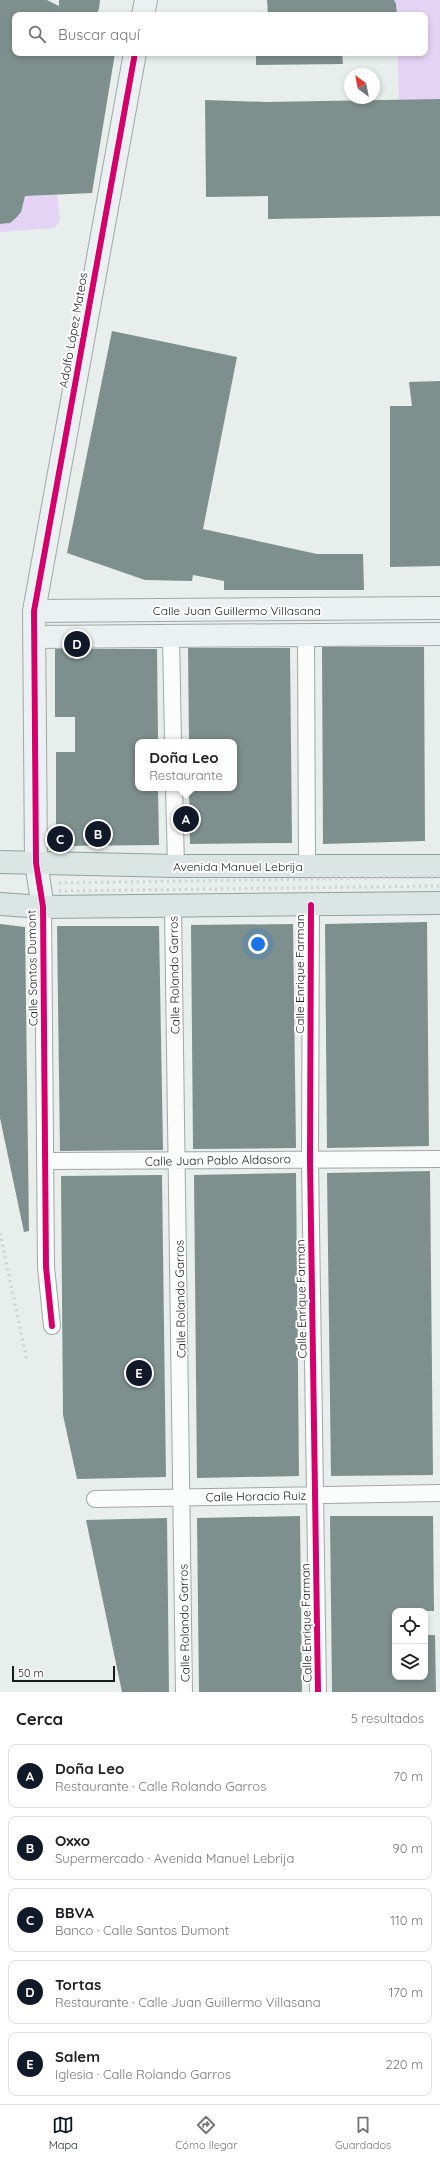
<!DOCTYPE html>
<html lang="es">
<head>
<meta charset="utf-8">
<style>
	body { margin:0; font-family:Quicksand,sans-serif; background:#f2f2f2; color:#202124 }
	.controls { position:absolute; right:12px; bottom:12px; display:grid; overflow:hidden; border-radius:8px; box-shadow:0 2px 6px #0003 }
	.controls button { width:36px; height:36px; display:grid; place-items:center; padding:0; border:0; border-bottom:1px solid #e0e0e0; background:#fff; color:#202124; font:20px sans-serif }
	.compass { position:absolute; left:344px; top:68px; width:36px; height:36px; border-radius:50%; background:#fff; box-shadow:0 2px 6px #0003; rotate:328deg }
	.scale { position:absolute; left:12px; bottom:10px; width:103px; box-sizing:border-box; padding-left:4px; border:2px solid #171b1a; border-top:0; font-size:11px; line-height:14px; white-space:nowrap; color:#171b1a; -webkit-text-stroke:3px #fff; paint-order:stroke }
	.you { position:absolute; left:258px; top:944px; width:14px; height:14px; margin:-10px; border:3px solid #fff; border-radius:50%; background:#1a73e8; box-shadow:0 0 0 6px #1a73e833 }
	.badge { display:grid; place-items:center; width:26px; height:26px; border-radius:50%; background:#111827; color:#fff; font-size:13px; font-weight:700 }
	.pin { position:absolute; translate:-50% -50%; border:2px solid #fff; box-shadow:0 1px 4px #0006 }
	.popup { position:absolute; left:135px; top:739px; width:102px; height:52px; box-sizing:border-box; display:grid; place-content:center; border-radius:8px; background:#fff; filter:drop-shadow(0 1px 3px #0005); font-size:13px; white-space:nowrap; color:#757577 }
	.popup b { font-size:15px; color:#202124 }
	.popup::after { content:''; position:absolute; left:50%; top:100%; margin-left:-8px; border:8px solid transparent; border-top-color:#fff }
	.list { margin:0; padding:0; list-style:none }
	h2 { display:flex; justify-content:space-between; align-items:center; height:52px; margin:0; padding:0 16px; font-size:17px }
	h2 small { font-size:13px; font-weight:400; color:#757577 }
	.list li { display:grid; grid-template-columns:26px 1fr auto; gap:12px; align-items:center; box-sizing:border-box; height:64px; margin:0 8px 8px; padding:0 8px; border:1px solid #e0e0e0; border-radius:8px }
	.list b { display:block; font-size:15px; white-space:nowrap }
	.list p { margin:0; font-size:13px; white-space:nowrap; color:#757577 }
	.list em { font-size:13px; font-style:normal; color:#757577 }
	.icon { flex:none; width:22px; height:22px; fill:none; stroke:currentColor; stroke-width:2; stroke-linecap:round; stroke-linejoin:round }
	.map { position:relative; flex:none; width:440px; height:1692px; overflow:hidden }
	.search { position:absolute; background:#fff; box-shadow:0 2px 6px #0003; left:12px; right:12px; top:12px; height:44px; display:flex; align-items:center; gap:10px; box-sizing:border-box; padding:0 14px; border-radius:8px; color:#757577; font-size:15px }
	.sheet { height:412px; background:#fff }
	nav { display:flex; justify-content:space-around; align-items:center; box-sizing:border-box; height:56px; border-top:1px solid #e0e0e0; background:#fff; font-size:11px; color:#757577 }
	nav a { display:grid; justify-items:center; gap:2px }
	nav .on { color:#111827 }
	.map>svg:first-child { display:block }
	.green { fill:#e4d3f4 }
	.building { fill:#7e908d }
	.lines { fill:none; stroke-linecap:round; stroke-linejoin:round }
	.street-casing { stroke:#a2a7a6; stroke-width:18 }
	.secondary-casing { stroke:#a2a7a6; stroke-width:24 }
	.primary-casing { stroke:#8fa4a0; stroke-width:24 }
	.street { stroke:#fbfcfc; stroke-width:16 }
	.secondary { stroke:#ebf1f0; stroke-width:22 }
	.primary { stroke:#dbe6e4; stroke-width:22 }
	.rail { stroke:#cecfcf; stroke-width:3; stroke-dasharray:2 4; stroke-linecap:butt }
	.cycleway-casing { stroke:#fff; stroke-width:8 }
	.cycleway { stroke:#d6006c; stroke-width:6 }
	.labels { text-anchor:middle; dominant-baseline:central; stroke-width:4; stroke-linejoin:round; paint-order:stroke }
	.street-label { font-size:12px; fill:#171b1a; stroke:#fff }
</style>
</head>
<body>
<div class="map">
<svg width="440" height="1692" viewBox="0 0 440 1692">
	<rect width="100%" height="100%" fill="#e7eeec"/>
	<path class="green" d="M394,0h46v99l-41,1 -1,-47h27v-38h-28z
		M57,195l3,25 -5,8 -55,4v-8c17,0 24,-13 22,-28z"/>
	<path class="building" d="M0,0h47l12,6v-6h41l-1,9 -3,6h-81v38h100l-23,140 -67,3 -4,16 -5,6 -6,5 -10,1z
		M267,0h127l2,4 1,11h-129z
		M256,53h86l1,11 -87,1z
		M440,99v117l-172,3v-23l-62,1 -1,-97 61,2z
		M112,331l125,26 -34,172 114,25h46l1,36h-140v-9l-31,-6 -1,6 -47,-1 -78,-27z
		M440,381v185l-50,1v-161h22l-3,-24z
		M322,647h102l1,194 -102,3z
		M188,648h102l2,195 -102,1 -1,-56h45v-46h-45z
		M55,649h102l1,93h-20v46h20l1,57 -103,1v-94h19v-35h-20z
		M427,922l2,224 -102,2 -2,-224z
		M0,924l25,3 4,304 -5,1 -24,-114z
		M293,924l3,224 -103,1 -2,-224z
		M57,926h102l4,224 -103,1z
		M430,1171l3,304 -102,1 -4,-303z
		M296,1173l3,303 -102,2 -3,-303z
		M162,1175l4,302 -89,2 -14,-64 -2,-239z
		M300,1516l2,176h-103l-2,-174z
		M330,1516h103l1,95h-39v66h30v-42h10l1,57h-104z
		M167,1518l2,174h-47l-36,-172z"/>
	<g class="lines">
		<defs>
			<path id="street" d="M306,635l1,232
				M171,636l2,106
				M174,788l2,78
				M311,905l-1,255 8,532
				M173,906l11,786
				M43,907l3,360 6,59
				M45,1161l395,-2
				M95,1499l345,-6"/>
			<path id="secondary" d="M143,15l3,-15
				M34,611l406,-3
				M35,637l405,-3
				M43,907l-7,-44 -2,-252 101,-558"/>
			<path id="primary" d="M0,862l176,4h264
				M0,904l43,3 397,-4"/>
		</defs>
		<use href="#street" class="street-casing"/>
		<use href="#secondary" class="secondary-casing"/>
		<use href="#primary" class="primary-casing"/>
		<use href="#street" class="street"/>
		<use href="#secondary" class="secondary"/>
		<use href="#primary" class="primary"/>
		<path class="rail" d="M59,883l381,-6
			M59,891l381,-5
			M0,1233l27,128"/>
		<defs>
			<path id="cycleway" d="M311,905l-1,255 8,532
				M52,1326l-6,-59 -3,-360 -7,-44 -2,-252 101,-558"/>
		</defs>
		<use href="#cycleway" class="cycleway-casing"/>
		<use href="#cycleway" class="cycleway"/>
	</g>
	<g class="labels">
		<g class="street-label">
			<text transform="translate(73 330) rotate(-80)">Adolfo López Mateos</text>
			<text x="237" y="610">Calle Juan Guillermo Villasana</text>
			<text x="238" y="866">Avenida Manuel Lebrija</text>
			<text transform="translate(32 968) rotate(-91)">Calle Santos Dumont</text>
			<text transform="translate(299 974) rotate(-90)">Calle Enrique Farman</text>
			<text transform="translate(174 975) rotate(-91)">Calle Rolando Garros</text>
			<text transform="translate(218 1160) rotate(-1)">Calle Juan Pablo Aldasoro</text>
			<text transform="translate(180 1299) rotate(-91)">Calle Rolando Garros</text>
			<text transform="translate(301 1299) rotate(-91)">Calle Enrique Farman</text>
			<text transform="translate(256 1496) rotate(-1)">Calle Horacio Ruiz</text>
			<text transform="translate(184 1623) rotate(-91)">Calle Rolando Garros</text>
			<text transform="translate(306 1623) rotate(-91)">Calle Enrique Farman</text>
		</g>
	</g>
</svg>
<div class="controls">
<button><svg class="icon" aria-label="locate" viewBox="0 0 24 24"><circle cx="12" cy="12" r="6"/><path d="M12 2v4M12 18v4M2 12h4M18 12h4"/></svg></button>
<button><svg class="icon" aria-label="layers" viewBox="0 0 24 24"><path d="M12 4l9 5-9 5-9-5zM3 14l9 5 9-5"/></svg></button>
</div>
<svg class="compass" viewBox="-18 -18 36 36"><path d="M0-13l5 13h-10z" fill="#e53935"/><path d="M0 13l5-13h-10z" fill="#757577"/></svg>
<div class="scale">50 m</div>
<div class="you"></div>
<div class="pin badge" style="left:186px;top:819px">A</div>
<div class="popup"><b>Doña Leo</b>Restaurante</div>
<div class="pin badge" style="left:98px;top:834px">B</div>
<div class="pin badge" style="left:60px;top:839px">C</div>
<div class="pin badge" style="left:77px;top:644px">D</div>
<div class="pin badge" style="left:139px;top:1373px">E</div>
<div class="search"><svg class="icon" aria-label="search" viewBox="0 0 24 24"><circle cx="10" cy="10" r="6"/><path d="M15 15l6 6"/></svg>Buscar aquí</div>
</div>
<section class="sheet">
<h2>Cerca<small>5 resultados</small></h2>
<ul class="list">
<li><span class="badge">A</span><div><b>Doña Leo</b><p>Restaurante · Calle Rolando Garros</p></div><em>70 m</em></li>
<li><span class="badge">B</span><div><b>Oxxo</b><p>Supermercado · Avenida Manuel Lebrija</p></div><em>90 m</em></li>
<li><span class="badge">C</span><div><b>BBVA</b><p>Banco · Calle Santos Dumont</p></div><em>110 m</em></li>
<li><span class="badge">D</span><div><b>Tortas</b><p>Restaurante · Calle Juan Guillermo Villasana</p></div><em>170 m</em></li>
<li><span class="badge">E</span><div><b>Salem</b><p>Iglesia · Calle Rolando Garros</p></div><em>220 m</em></li>
</ul>
</section>
<nav>
<a class="on"><svg class="icon" aria-label="map" viewBox="0 0 24 24"><path d="M3 6l6-2 6 2 6-2v14l-6 2-6-2-6 2zM9 4v14M15 6v14"/></svg>Mapa</a>
<a><svg class="icon" aria-label="directions" viewBox="0 0 24 24"><path d="M12 3l9 9-9 9-9-9zM9 14v-3h6M13 9l2 2-2 2"/></svg>Cómo llegar</a>
<a><svg class="icon" aria-label="saved" viewBox="0 0 24 24"><path d="M7 4h10v16l-5-4-5 4z"/></svg>Guardados</a>
</nav>
</body>
</html>
